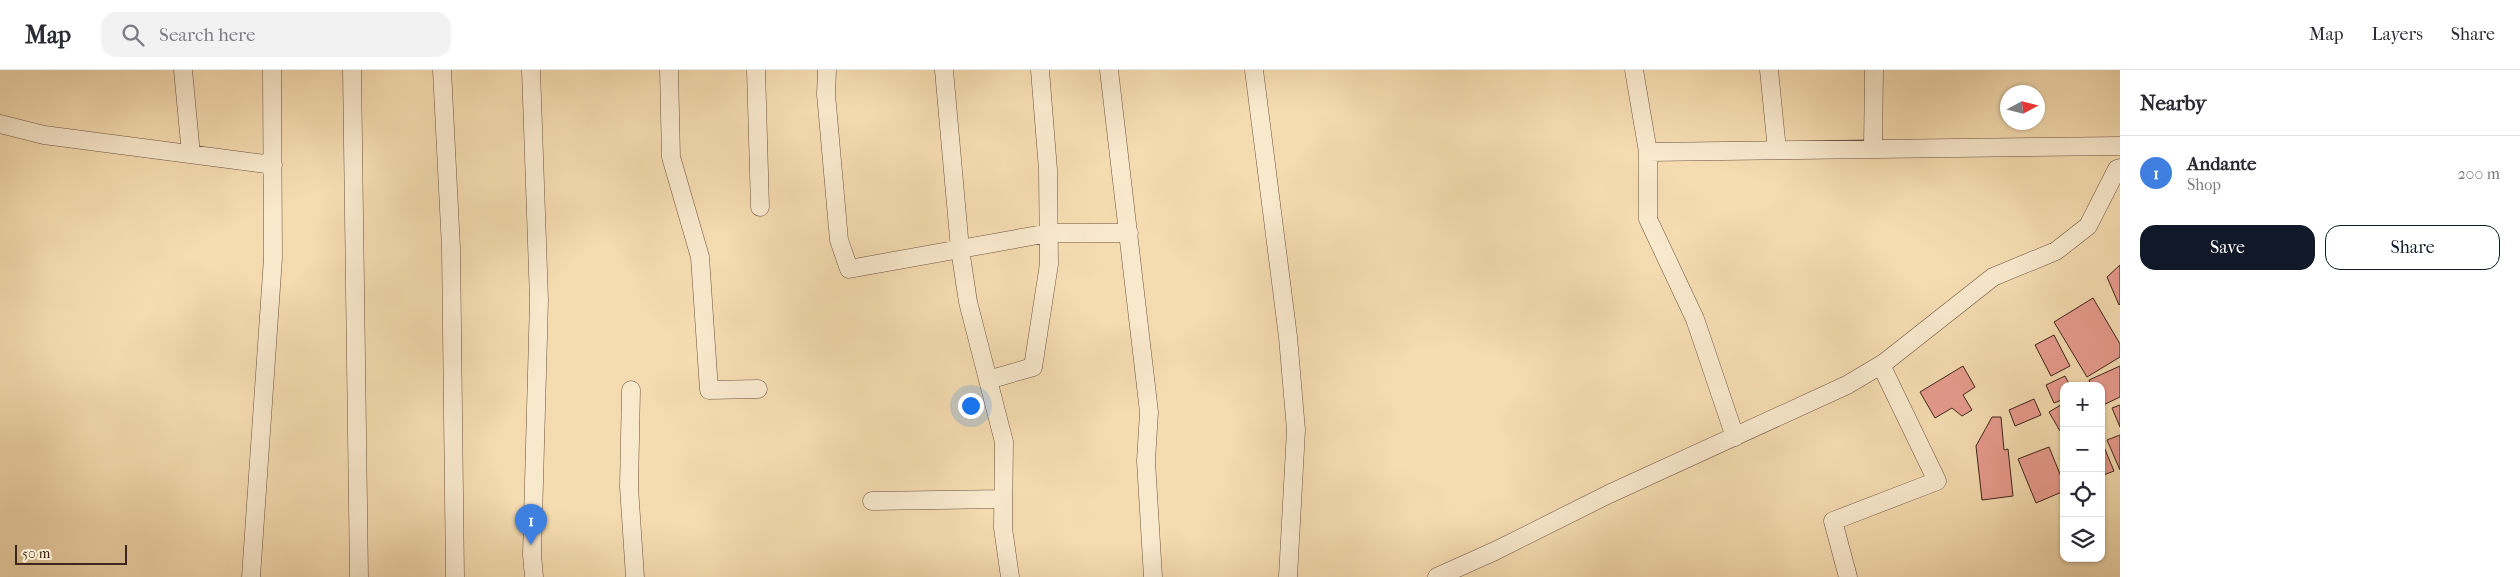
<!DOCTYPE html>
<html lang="en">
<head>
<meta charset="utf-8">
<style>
	body { margin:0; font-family:"IM FELL French Canon",serif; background:#f2f2f3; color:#2b2b33 }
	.controls { position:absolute; right:15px; bottom:15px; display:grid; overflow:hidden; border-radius:10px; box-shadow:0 1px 4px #0004 }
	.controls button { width:45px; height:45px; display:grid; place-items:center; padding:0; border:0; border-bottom:1px solid #e1e1e2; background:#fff; color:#2b2b33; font:25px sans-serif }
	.compass { position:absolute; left:2000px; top:15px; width:45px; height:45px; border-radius:50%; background:#fff; box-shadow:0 1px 4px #0004; rotate:83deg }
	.scale { position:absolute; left:15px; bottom:12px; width:112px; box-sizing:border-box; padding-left:5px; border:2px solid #3e261d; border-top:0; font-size:14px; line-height:18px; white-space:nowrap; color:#3e261d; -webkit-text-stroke:4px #f8e8cc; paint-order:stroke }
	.you { position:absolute; left:970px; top:335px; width:18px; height:18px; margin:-12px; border:4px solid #fff; border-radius:50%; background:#1a73e8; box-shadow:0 0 0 8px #1a73e833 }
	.badge { display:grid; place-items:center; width:32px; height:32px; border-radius:50%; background:#111827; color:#fff; font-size:16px; font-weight:700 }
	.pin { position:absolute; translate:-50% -41px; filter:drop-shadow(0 1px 2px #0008) }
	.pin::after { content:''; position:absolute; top:26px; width:18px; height:15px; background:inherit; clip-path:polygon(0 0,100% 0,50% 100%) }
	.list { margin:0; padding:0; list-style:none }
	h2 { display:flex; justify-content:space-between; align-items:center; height:65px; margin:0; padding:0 20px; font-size:21px }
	h2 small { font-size:16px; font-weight:400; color:#7c7c81 }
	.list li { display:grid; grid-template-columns:32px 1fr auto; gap:15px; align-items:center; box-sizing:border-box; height:75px; padding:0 20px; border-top:1px solid #e1e1e2 }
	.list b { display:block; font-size:19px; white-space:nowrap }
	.list p { margin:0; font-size:16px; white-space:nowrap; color:#7c7c81 }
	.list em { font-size:16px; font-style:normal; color:#7c7c81 }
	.actions { display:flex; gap:10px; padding:15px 20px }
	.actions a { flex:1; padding:11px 0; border:1px solid #111827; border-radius:15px; text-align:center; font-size:18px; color:#111827 }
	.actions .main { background:#111827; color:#fff }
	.icon { flex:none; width:28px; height:28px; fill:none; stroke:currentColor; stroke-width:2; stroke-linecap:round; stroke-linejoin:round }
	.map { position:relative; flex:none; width:2120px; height:507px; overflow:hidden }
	header { display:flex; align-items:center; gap:30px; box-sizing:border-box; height:70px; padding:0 25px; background:#fff; border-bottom:1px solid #e1e1e2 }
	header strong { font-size:24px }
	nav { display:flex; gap:28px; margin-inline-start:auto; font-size:18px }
	.search { width:350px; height:45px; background:#f2f2f3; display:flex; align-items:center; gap:12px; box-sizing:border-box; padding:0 18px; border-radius:15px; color:#7c7c81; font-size:19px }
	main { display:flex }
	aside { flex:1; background:#fff }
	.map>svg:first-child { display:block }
	.building { fill:#e79b8d; stroke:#3e261d }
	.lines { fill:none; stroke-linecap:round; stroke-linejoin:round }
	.minor-casing { stroke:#6c5342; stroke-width:19 }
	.minor { stroke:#f8e8cc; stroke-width:18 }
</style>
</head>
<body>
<header>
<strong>Map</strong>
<div class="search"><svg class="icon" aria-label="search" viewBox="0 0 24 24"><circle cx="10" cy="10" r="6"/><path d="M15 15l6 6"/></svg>Search here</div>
<nav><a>Map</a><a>Layers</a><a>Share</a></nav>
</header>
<main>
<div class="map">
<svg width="2120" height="507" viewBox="0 0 2120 507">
	<rect width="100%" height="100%" fill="#f4dbb0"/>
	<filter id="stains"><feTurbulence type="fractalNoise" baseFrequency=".004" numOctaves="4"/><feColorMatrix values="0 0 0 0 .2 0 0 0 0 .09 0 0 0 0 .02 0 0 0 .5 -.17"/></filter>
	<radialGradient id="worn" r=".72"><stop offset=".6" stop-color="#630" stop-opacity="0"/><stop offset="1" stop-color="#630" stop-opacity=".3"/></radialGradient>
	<path class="building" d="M2120,195v39l-1,1 -12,-28z
		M2093,228l27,46v13l-33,20 -33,-55z
		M2054,265l16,31 -19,10 -16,-31z
		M1963,296l12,21 -12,8 9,15 -10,6 -10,-8 -17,10 -15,-26z
		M2120,296v31l-19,9v-20h-10l-2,-6z
		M2065,306l5,10h-6v13l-10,4 -8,-18z
		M2034,329l7,16 -26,11 -6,-16z
		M2064,333v26l-4,2 -11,-19z
		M2120,335v22l-8,-19z
		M1992,347h9l3,33 4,-1 5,47 -31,4 -6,-54z
		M2120,365v35l-13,-30z
		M2101,370l13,31 -13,5z
		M2049,377l15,37v7l-28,12 -18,-44z"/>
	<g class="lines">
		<defs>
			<path id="minor" d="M183,0l8,84
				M352,0l7,507
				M442,0l9,178 4,329
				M531,0l8,230 -7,255 2,22
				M669,0l2,87 29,100 9,133 49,-1
				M756,0l4,137
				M827,0l-1,24 13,146 10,29 200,-36h80
				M944,0l16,179 8,53 36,140 -1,86 7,49
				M1109,0l40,342 -3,49 7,116
				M1254,0l34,267 8,93 -8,147
				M1634,0l14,82v67l47,100 40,118
				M1769,0l8,80
				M0,54l44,11 229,30
				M1873,78l1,-78
				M1648,82l471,-6
				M988,310l45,-13 16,-103 -1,-94 -8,-100
				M631,320l-2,97 6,90
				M872,431l131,-2
				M251,507l22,-319 -1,-188
				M1437,507l58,-26 114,-57 238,-109 37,-22 109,-86 63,-26 32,-25 29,-57 3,-1
				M1848,507l-15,-56 104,-40 -56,-116"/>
		</defs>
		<use href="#minor" class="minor-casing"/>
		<use href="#minor" class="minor"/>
	</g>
	<rect width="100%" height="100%" filter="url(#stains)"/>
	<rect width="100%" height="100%" fill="url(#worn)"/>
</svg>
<div class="controls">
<button>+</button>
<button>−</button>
<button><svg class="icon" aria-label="locate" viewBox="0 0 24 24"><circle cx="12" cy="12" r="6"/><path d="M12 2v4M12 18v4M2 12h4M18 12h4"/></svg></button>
<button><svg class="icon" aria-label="layers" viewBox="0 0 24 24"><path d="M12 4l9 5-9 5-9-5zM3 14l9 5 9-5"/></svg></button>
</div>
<svg class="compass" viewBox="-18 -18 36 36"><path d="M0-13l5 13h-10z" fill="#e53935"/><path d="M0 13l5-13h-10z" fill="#7c7c81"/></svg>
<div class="scale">50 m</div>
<div class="you"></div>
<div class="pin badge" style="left:531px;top:475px;background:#3f7fe0">1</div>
</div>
<aside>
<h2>Nearby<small></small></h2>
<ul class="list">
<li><span class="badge" style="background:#3f7fe0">1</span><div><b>Andante</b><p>Shop</p></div><em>200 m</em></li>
</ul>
<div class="actions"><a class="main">Save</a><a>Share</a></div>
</aside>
</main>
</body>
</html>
